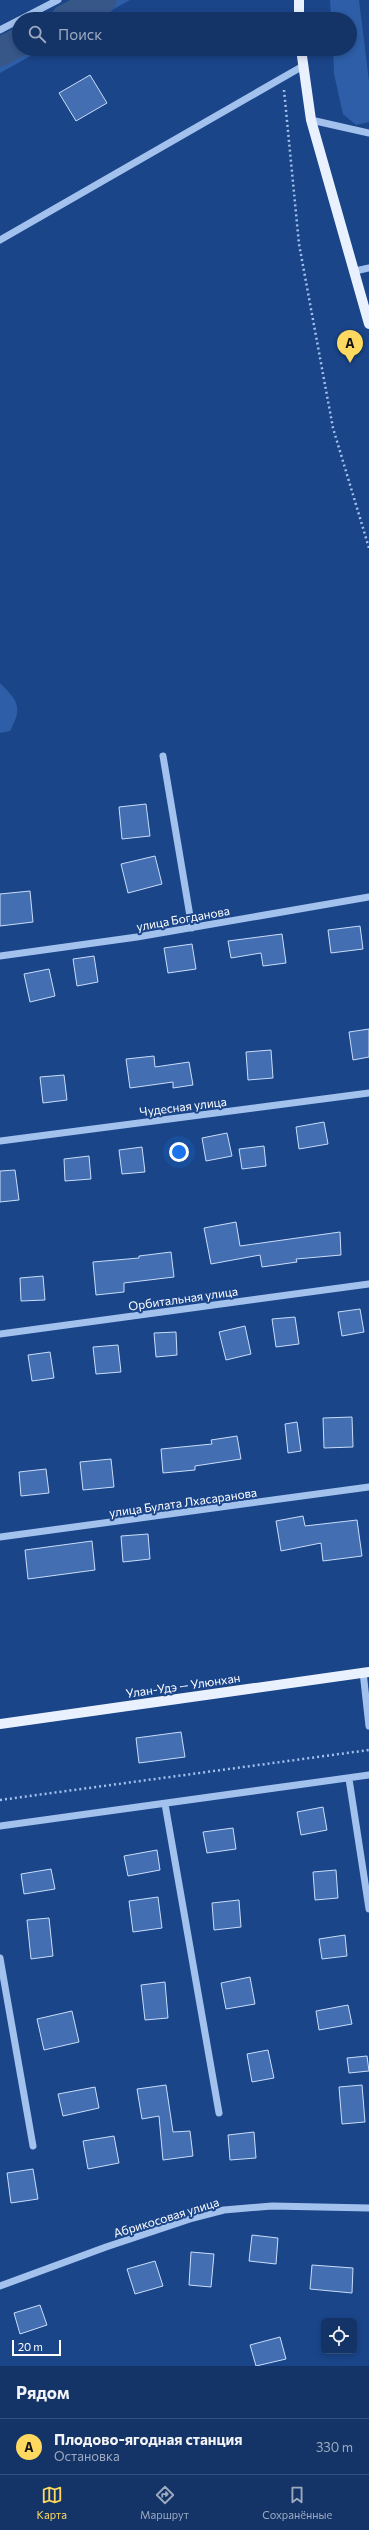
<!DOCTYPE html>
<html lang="ru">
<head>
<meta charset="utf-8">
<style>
	body { margin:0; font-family:Commissioner,sans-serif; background:#1d3c6d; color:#f1f3f6 }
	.controls { position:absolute; right:12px; bottom:12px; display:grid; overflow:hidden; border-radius:6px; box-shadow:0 2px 6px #0003 }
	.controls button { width:36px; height:36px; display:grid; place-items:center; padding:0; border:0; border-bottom:1px solid #334f7b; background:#143467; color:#f1f3f6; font:20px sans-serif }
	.scale { position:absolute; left:12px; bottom:10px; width:49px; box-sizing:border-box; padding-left:4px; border:2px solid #fff; border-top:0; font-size:11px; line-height:14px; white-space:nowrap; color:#fff; -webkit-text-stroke:3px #1a4589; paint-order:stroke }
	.you { position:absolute; left:179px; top:1152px; width:14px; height:14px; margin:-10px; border:3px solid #fff; border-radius:50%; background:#1a73e8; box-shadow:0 0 0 6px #1a73e833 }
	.badge { display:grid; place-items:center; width:26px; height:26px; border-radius:50%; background:#ffd85f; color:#111; font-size:13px; font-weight:700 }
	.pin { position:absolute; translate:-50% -33px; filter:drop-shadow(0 1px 2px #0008) }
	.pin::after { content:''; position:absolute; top:21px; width:14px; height:12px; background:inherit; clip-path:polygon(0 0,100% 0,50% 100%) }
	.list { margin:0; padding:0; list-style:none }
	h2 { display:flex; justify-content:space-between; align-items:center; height:52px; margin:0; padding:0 16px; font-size:17px }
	h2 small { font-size:13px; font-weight:400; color:#9daac0 }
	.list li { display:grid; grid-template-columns:26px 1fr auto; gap:12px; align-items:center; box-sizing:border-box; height:56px; padding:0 16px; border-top:1px solid #334f7b }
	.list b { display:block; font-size:15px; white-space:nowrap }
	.list p { margin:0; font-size:13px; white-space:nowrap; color:#9daac0 }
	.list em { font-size:13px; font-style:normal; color:#9daac0 }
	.icon { flex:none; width:22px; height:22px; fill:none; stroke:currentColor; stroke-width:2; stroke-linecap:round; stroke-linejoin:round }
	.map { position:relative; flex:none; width:369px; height:2366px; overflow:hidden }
	.search { position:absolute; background:#143467; box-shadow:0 2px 6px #0003; left:12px; right:12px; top:12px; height:44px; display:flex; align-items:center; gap:10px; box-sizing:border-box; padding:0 14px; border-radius:22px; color:#9daac0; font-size:15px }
	.sheet { height:108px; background:#143467 }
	nav { display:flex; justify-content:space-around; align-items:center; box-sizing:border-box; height:56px; border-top:1px solid #334f7b; background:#143467; font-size:11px; color:#9daac0 }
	nav a { display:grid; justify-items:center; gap:2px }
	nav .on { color:#ffd85f }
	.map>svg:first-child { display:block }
	.green { fill:#2d5ea7 }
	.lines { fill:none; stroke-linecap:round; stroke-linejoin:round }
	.river { stroke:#375789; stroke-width:29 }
	.building { fill:#436fb2; stroke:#c9ddf9 }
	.path { stroke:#a3c1ed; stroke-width:2.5; stroke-dasharray:2 3; stroke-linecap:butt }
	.minor { stroke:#a3c1ed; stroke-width:7 }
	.major { stroke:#e9f1ff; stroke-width:10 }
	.labels { text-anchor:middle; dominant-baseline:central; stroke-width:4; stroke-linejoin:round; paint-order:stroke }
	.street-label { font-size:12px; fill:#fff; stroke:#1a4589 }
</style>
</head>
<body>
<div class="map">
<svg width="369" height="2366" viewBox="0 0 369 2366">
	<rect width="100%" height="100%" fill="#1a4589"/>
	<path class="green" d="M80,0h50l-34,19h-54z
		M330,0h29l10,81v41l-13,3 -13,-11 -9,-40 -1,-25h17v-30h-19z
		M19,31v18h24l-43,24v-33z
		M0,683c18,18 23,24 10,48l-10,2z"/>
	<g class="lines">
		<path class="river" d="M65,19l37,-19
			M0,52l19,-10"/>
	</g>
	<path class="building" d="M90,75l17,28 -31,18 -17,-28z
		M146,804l4,32 -28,3 -3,-32z
		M155,856l7,28 -34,9 -7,-29z
		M30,891l3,31 -33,4v-32z
		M360,926l3,23 -32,4 -3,-23z
		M282,934l4,29 -23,3 -2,-13 -30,5 -3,-17z
		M192,944l4,25 -28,4 -4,-25z
		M94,956l4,26 -21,4 -4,-27z
		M49,969l6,27 -25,6 -6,-28z
		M369,1029v28l-16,3 -4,-28z
		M271,1050l2,28 -25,2 -2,-28z
		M154,1056l1,11 34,-5 4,23 -20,3v-6l-43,6 -4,-29z
		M64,1075l3,25 -24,3 -3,-26z
		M324,1122l4,22 -29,5 -3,-22z
		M227,1133l5,23 -26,5 -4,-23z
		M264,1146l2,20 -24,3 -3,-20z
		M142,1147l3,25 -23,2 -3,-24z
		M89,1156l2,23 -26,2 -1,-22z
		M15,1170l4,30 -19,2v-31z
		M236,1222l4,24 100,-14 1,23 -45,4 1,3 -35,5 -2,-12 -49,9 -7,-36z
		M171,1252l3,25 -50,6v9l-28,3 -3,-33 46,-4v-2z
		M43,1276l2,24 -24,1 -1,-23z
		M360,1309l4,23 -22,4 -4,-24z
		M295,1317l4,27 -23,3 -4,-28z
		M245,1326l6,28 -25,6 -7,-28z
		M176,1332l1,23 -21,2 -2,-24z
		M118,1345l3,27 -25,2 -3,-27z
		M50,1352l4,26 -22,3 -4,-26z
		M352,1417l1,30 -29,1 -1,-30z
		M297,1422l4,29 -13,2 -3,-29z
		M237,1436l4,23 -46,7v4l-32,3 -2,-24 51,-5 -1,-4z
		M111,1459l3,28 -31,3 -3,-28z
		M46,1469l3,24 -28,3 -2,-24z
		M303,1516l2,10 52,-6 5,36 -39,5 -2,-18 -40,8 -5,-30z
		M148,1534l2,25 -27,3 -2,-26z
		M92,1541l3,29 -67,9 -3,-29z
		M181,1732l4,25 -46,6 -3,-25z
		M323,1807l4,23 -26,5 -4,-23z
		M233,1828l3,21 -29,4 -4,-21z
		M157,1850l3,20 -32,6 -4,-20z
		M51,1869l4,20 -31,5 -3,-20z
		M336,1870l2,28 -23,2 -2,-28z
		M158,1897l4,31 -29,4 -4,-31z
		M239,1900l2,27 -27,3 -2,-27z
		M49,1918l4,38 -22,3 -4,-39z
		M345,1935l2,21 -25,3 -3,-20z
		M250,1977l5,27 -29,5 -5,-26z
		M165,1982l3,36 -23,2 -4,-35z
		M348,2005l4,19 -33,6 -3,-19z
		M72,2011l7,31 -35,8 -7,-31z
		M268,2050l6,28 -22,4 -5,-28z
		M367,2056l2,15 -20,2 -2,-15z
		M166,2085l7,47 17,-1 3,25 -30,4 -4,-44 -17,3 -5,-30z
		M362,2085l3,37 -23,2 -3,-37z
		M95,2087l4,21 -36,8 -5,-22z
		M254,2132l2,26 -26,2 -2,-25z
		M114,2136l5,27 -31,6 -5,-28z
		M33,2169l5,30 -27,4 -4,-30z
		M252,2235l26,3 -2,26 -27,-3z
		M191,2252l23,2 -3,33 -22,-2z
		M155,2261l8,25 -28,8 -8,-25z
		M312,2265l41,3 -1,25 -42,-4z
		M40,2305l7,20 -27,9 -6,-21z
		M280,2337l6,22 -30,7 -6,-21z"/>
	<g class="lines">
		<path class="path" d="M284,90l15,154 34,184 36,120
			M0,1800l369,-50"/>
		<path class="minor" d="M21,19l37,-19
			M0,30l19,-10
			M311,120l58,13
			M0,240l303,-174
			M355,271l14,-3
			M163,756l29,172
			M0,956l137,-19 232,-40
			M0,1141l369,-48
			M0,1334l369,-50
			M0,1537l369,-50
			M363,1672l6,54
			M349,1779l20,130
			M165,1804l54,309
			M0,1826l369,-51
			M0,1958l33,188
			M0,2286l106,-39 87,-29 31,-8 48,-4 97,2"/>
		<path class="major" d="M299,0v19
			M301,49l10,71 58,204
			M0,1724l369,-52"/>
	</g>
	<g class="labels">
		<g class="street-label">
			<text transform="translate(183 918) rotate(-10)">улица Богданова</text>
			<text transform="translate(183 1106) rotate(-7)">Чудесная улица</text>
			<text transform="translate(183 1298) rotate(-8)">Орбитальная улица</text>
			<text transform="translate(183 1502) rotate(-8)">улица Булата Лхасаранова</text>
			<text transform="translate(183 1685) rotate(-8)">Улан-Удэ — Улюнхан</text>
			<text transform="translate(166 2217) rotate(-17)">Абрикосовая улица</text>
		</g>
	</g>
</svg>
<div class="controls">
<button><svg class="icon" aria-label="locate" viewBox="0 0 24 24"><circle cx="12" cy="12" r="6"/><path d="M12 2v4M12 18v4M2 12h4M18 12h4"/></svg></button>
</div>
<div class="scale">20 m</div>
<div class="you"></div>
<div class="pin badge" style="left:350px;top:363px">A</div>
<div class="search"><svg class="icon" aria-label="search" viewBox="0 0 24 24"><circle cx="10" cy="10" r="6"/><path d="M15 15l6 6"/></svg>Поиск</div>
</div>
<section class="sheet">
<h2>Рядом<small></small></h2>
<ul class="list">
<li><span class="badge">A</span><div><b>Плодово-ягодная станция</b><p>Остановка</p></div><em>330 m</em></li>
</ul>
</section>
<nav>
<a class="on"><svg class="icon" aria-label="map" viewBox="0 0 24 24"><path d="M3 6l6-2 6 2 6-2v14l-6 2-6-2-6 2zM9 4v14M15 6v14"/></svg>Карта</a>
<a><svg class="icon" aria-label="directions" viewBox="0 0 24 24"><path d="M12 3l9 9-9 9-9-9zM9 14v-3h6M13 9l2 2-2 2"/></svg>Маршрут</a>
<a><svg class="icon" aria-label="saved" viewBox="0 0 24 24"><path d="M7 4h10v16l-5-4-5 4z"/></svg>Сохранённые</a>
</nav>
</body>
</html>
